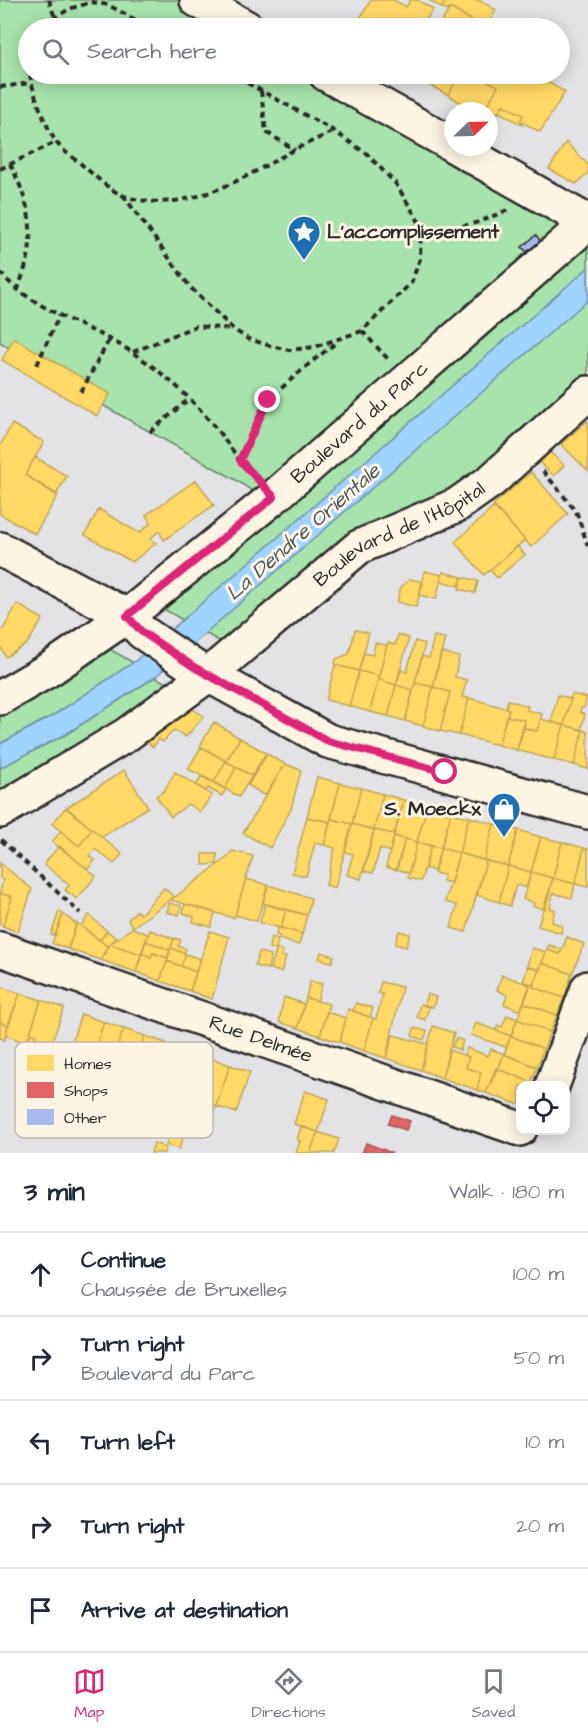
<!DOCTYPE html>
<html lang="en">
<head>
<meta charset="utf-8">
<style>
	body { margin:0; font-family:"Architects Daughter",sans-serif; background:#f2f2f3; color:#1f2937 }
	.controls { position:absolute; right:18px; bottom:18px; display:grid; overflow:hidden; border-radius:12px; box-shadow:0 3px 15px #0003 }
	.controls button { width:54px; height:54px; display:grid; place-items:center; padding:0; border:0; border-bottom:2px solid #e0e1e3; background:#fff; color:#1f2937; font:30px sans-serif }
	.compass { position:absolute; left:444px; top:102px; width:54px; height:54px; border-radius:50%; background:#fff; box-shadow:0 3px 15px #0003; rotate:67deg }
	.stop { position:absolute; width:18px; height:18px; margin:-14px; border:4px solid #db2777; border-radius:50%; background:#fff }
	.stop.end { background:#db2777; border-color:#fff; box-shadow:0 2px 6px #0008 }
	.list { margin:0; padding:0; list-style:none }
	h2 { display:flex; justify-content:space-between; align-items:center; height:78px; margin:0; padding:0 24px; font-size:26px }
	h2 small { font-size:20px; font-weight:400; color:#747a83 }
	.list li { display:grid; grid-template-columns:39px 1fr auto; gap:18px; align-items:center; box-sizing:border-box; height:84px; padding:0 24px; border-top:2px solid #e0e1e3 }
	.list b { display:block; font-size:22px; white-space:nowrap }
	.list p { margin:0; font-size:20px; white-space:nowrap; color:#747a83 }
	.list em { font-size:20px; font-style:normal; color:#747a83 }
	.icon { flex:none; width:33px; height:33px; fill:none; stroke:currentColor; stroke-width:2; stroke-linecap:round; stroke-linejoin:round }
	.map { position:relative; flex:none; width:588px; height:1153px; overflow:hidden }
	.search { position:absolute; background:#fff; box-shadow:0 3px 15px #0003; left:18px; right:18px; top:18px; height:66px; display:flex; align-items:center; gap:15px; box-sizing:border-box; padding:0 21px; border-radius:33px; color:#747a83; font-size:22px }
	.sheet { height:498px; background:#fff }
	nav { display:flex; justify-content:space-around; align-items:center; box-sizing:border-box; height:84px; border-top:2px solid #e0e1e3; background:#fff; font-size:16px; color:#747a83 }
	nav a { display:grid; justify-items:center; gap:3px }
	nav .on { color:#db2777 }
	.map>svg:first-child { display:block }
	.green { fill:#a7e3aa; stroke:#69876a; stroke-width:1.5 }
	.water { fill:#a0d3fe; stroke:#7190aa; stroke-width:1.5 }
	.homes { fill:#ffd966; stroke:#bfa554; stroke-width:1.5 }
	.shops { fill:#e06666; stroke:#aa5454; stroke-width:1.5 }
	.building { fill:#a8bae9; stroke:#2b2b2b; stroke-width:1.5 }
	.lines { fill:none; stroke-linecap:round; stroke-linejoin:round }
	.minor-casing { stroke:#2b2b2b; stroke-width:38 }
	.path { stroke:#2b2b2b; stroke-width:4; stroke-dasharray:6 4.5; stroke-linecap:butt }
	.minor { stroke:#fcf5e5; stroke-width:33 }
	.route { stroke:#db2777; stroke-width:8 }
	.labels { text-anchor:middle; dominant-baseline:central; stroke-width:6; stroke-linejoin:round; paint-order:stroke }
	.poi-label { font-size:20px; font-weight:bold; fill:#2b2b2b; stroke:#fcf5e5; text-anchor:start }
	.street-label { font-size:20px; fill:#2b2b2b; stroke:#fcf5e5 }
	.water-label { font-size:21px; font-style:italic; fill:#485560; stroke:#fcf5e5 }
	.key { fill:#fcf5e5; stroke:#bdb8ad; stroke-width:1.5 }
	.key-label { font-size:16px; fill:#2b2b2b }
</style>
</head>
<body>
<div class="map">
<svg width="588" height="1153" viewBox="0 0 588 1153">
	<rect width="100%" height="100%" fill="#e3e3e6"/>
	<filter id="ink" filterUnits="userSpaceOnUse"><feTurbulence type="fractalNoise" baseFrequency=".0167" numOctaves="2"/><feDisplacementMap in="SourceGraphic" scale="12" xChannelSelector="R" yChannelSelector="G"/><feConvolveMatrix kernelMatrix="1 2 1 2 8 2 1 2 1" color-interpolation-filters="sRGB"/></filter>
	<g filter="url(#ink)">
		<path class="green" d="M0,0h197l50,28h-219v46h298l262,148v171l-357,255 -69,-40 106,-106 -32,-22 -139,-78 -97,-60z
			M106,647l28,16 -80,52 -54,29v-35z
			M155,677l18,9 -173,118v-36l68,-35z"/>
		<path class="water" d="M588,268v32l-433,377 -87,56 -68,35v-24l54,-29 80,-53z"/>
		<path class="homes" d="M371,0h23l12,7 4,-7h7l16,9 -12,19h-67z
			M429,0h17l-4,8z
			M446,0h33l17,10 -10,18 -36,-20 -2,3 -6,-3z
			M450,8l36,20h-48z
			M428,74h32l-12,21 -25,-13z
			M460,74h32l-4,7 10,5 -14,25h-9l-27,-16z
			M492,74h53l-3,5 23,13 -25,40 -20,-11 3,-6 -20,-10 -5,8 -12,-6 12,-21 -10,-5z
			M503,105l20,10 -3,6 2,4 -23,-13z
			M566,142l22,23v8l-12,11 -27,-15z
			M14,338l96,56 -13,22 -95,-56z
			M587,421l1,2v48l-27,-27z
			M12,424l32,18 -19,33 33,20 -23,39 -35,-20v-68z
			M550,452l14,13 -10,11 -14,-13z
			M35,457l32,19 -11,19 -31,-20z
			M531,472l37,42 -37,33 -38,-42z
			M196,480l18,25 -50,35 -5,-9 -9,8 6,4 -24,19 -47,-27 14,-26 40,24 12,-10 -5,-8z
			M494,507l31,33 -41,35 -29,-33z
			M517,546l8,9 -28,23 -7,-8z
			M425,571l17,4 -6,24 -17,-4z
			M443,572l19,5 -3,9 -18,-5z
			M462,577l16,4 -3,12 -16,-4z
			M410,579l13,3 -7,25 -19,-5 4,-15z
			M17,604l26,15 -16,25 -21,13 -6,-11v-15l4,-3z
			M355,630l14,3 -10,38 -24,-6 1,-6 13,-5z
			M398,635l11,3 -13,47 -18,-6 9,-34 1,-2 7,2z
			M434,636l11,2 -12,49 -18,-4 7,-27 7,2z
			M415,641l10,3 -12,46 -17,-5 5,-15 6,2z
			M375,643l12,2 -8,31 -20,-5 5,-18 9,2z
			M441,652l18,5 -4,20 12,3 -5,17 7,1 -10,37 -19,-4 10,-39 -17,-5z
			M335,665l24,6 -10,35 -23,-6z
			M359,671l20,5 -9,36 -21,-6z
			M378,679l18,6 -8,31 -18,-4z
			M415,683l18,4 -10,39 -18,-5z
			M396,685l17,5 -8,31 -17,-5z
			M433,687l17,5 -10,39 -17,-5z
			M572,694l15,4 -3,10h-3l-1,4 5,2 -4,16 -17,-5z
			M558,695l13,4 -7,26 -13,-3z
			M469,698l40,11 -11,36 -39,-10z
			M508,700l20,6 -1,4 15,4 -5,17 -13,-3 1,-8 -18,-4 2,-7 -3,-1z
			M190,708l14,8 -18,21 -12,-7 -11,12 -4,-3 -6,8 -10,-9z
			M507,716l18,4 -8,30 -19,-5z
			M541,719l23,6 -10,35 -37,-10 7,-22 13,3z
			M214,722l26,16 -14,23 -26,-15z
			M564,725l19,5 -9,35 -20,-5z
			M583,730l5,2v37l-14,-4z
			M240,738l26,15 -14,23 -26,-15z
			M201,747l25,14 -12,21 -26,-13z
			M267,754l18,10 -20,32 -17,-11z
			M226,761l10,6 -11,22 -11,-7z
			M285,764l16,6 -10,39 -21,39 -27,-15z
			M236,767l16,9 -13,21 -13,-8 -4,7 -14,-8 -2,3 -9,-6 4,-9 24,13z
			M124,770l24,37 -46,30 -36,-29z
			M175,772l37,23 -12,17 -12,-8 -17,13 -15,-21 8,-5z
			M317,777l23,6 -10,39 -23,-5z
			M340,783l21,5 -9,36 -21,-5z
			M361,788l22,6 -9,36 -22,-6z
			M383,794l21,6 -10,34 -20,-4z
			M404,800l23,6 -10,36 -23,-6z
			M427,806l24,7 -10,35 -24,-6z
			M66,807l26,22 -13,17 -27,-22z
			M451,813l18,4 -10,36 -18,-5z
			M307,817l23,5 -6,23 -9,-2 -9,33 -14,-3z
			M469,817l25,7 -10,36 -25,-7z
			M331,819l21,5 -17,64 -9,-3 9,-37 -11,-3z
			M352,824l22,6 -13,49 -14,-4 6,-21 -8,-2z
			M494,824l24,6 -10,36 -24,-6z
			M92,829l30,25 -8,10 -19,-15 -6,7 6,4 -7,9 -36,-27 9,-11 18,15z
			M374,830l20,4v2l-4,16 -10,-4 -7,25 -9,-2z
			M518,830l23,7 -10,35 -23,-6z
			M394,836l11,3 -9,31 -10,-3z
			M541,837l21,5 -9,36 -22,-6z
			M405,839l12,3 -8,31 -12,-4z
			M417,842l14,4 -10,35 -13,-3z
			M562,842l22,6 -9,36 -22,-6z
			M59,846l37,30 -19,23 -12,-9 4,-5 -25,-21z
			M431,846l10,2 -7,23 -9,-3z
			M441,848l18,5 -8,30 -8,-2 1,-6 -10,-2z
			M584,848l4,1v38l-13,-3z
			M232,851l21,5 -19,62 -63,-18 57,-43z
			M459,853l27,8 -20,71 -15,-4 6,-23 -12,-3z
			M203,854h14v10l-14,1z
			M486,861l22,5 -9,36 -22,-7z
			M0,863l32,26 -14,43 -15,-6 9,-29 -12,-4 3,-13 -3,-2z
			M508,866l23,6 -4,16 -11,-3 -6,21 -11,-4z
			M531,872l22,6 -8,31 -12,-3 1,-3 -11,-4z
			M553,878l22,6 -3,14 -19,-5 -3,15 5,2 -3,12 11,4 -2,7 -23,-7z
			M246,879l22,6 -11,36 -22,-6z
			M268,885l43,13 -4,17 -44,-12z
			M164,888l10,9 -41,30 -5,-7 8,-9 5,3z
			M0,893l12,4 -9,29 -3,-1z
			M169,903l12,3 -2,9 -12,-3z
			M185,904l30,9 -4,14 -18,-5 1,-5 -11,-4z
			M265,904l21,6 -5,18 -21,-5z
			M286,910l21,5 -5,19 -21,-6z
			M59,911l4,3 -8,22 -4,-1z
			M63,914l13,10 -8,25 -16,-6z
			M89,915l18,16 -7,9 -19,-14z
			M77,923l30,23 -6,14 -33,-11z
			M278,927l24,7 -3,11 -20,-6 1,-3 -4,-1z
			M132,928l16,6 -7,20 -31,-10z
			M150,930l24,9 -4,11 -24,-9z
			M107,931l10,7 -10,8 -7,-6z
			M210,931l19,6 -17,62 -22,-8z
			M399,931l11,3 -4,13 -11,-3z
			M271,937l7,2 -2,11 -7,-2z
			M567,937l17,7 -12,30 -30,-11 5,-13 13,4z
			M174,938l7,2 -3,6 8,3 -2,4 -13,-5z
			M146,941l24,9 -3,8 -14,-5 -2,4 -9,-4z
			M110,944l31,10 -5,18 -35,-12z
			M549,945l13,4 -2,5 -13,-4z
			M171,948l15,6 -5,12 -14,-5z
			M532,948l14,4 -7,18 -12,-4z
			M277,949l6,2 -2,5 5,1 -5,15 -11,-3z
			M259,952l12,3 -3,14 -13,-3z
			M321,952l13,4 -2,6 -13,-3z
			M142,953l9,4 2,-4 15,5 -8,23 -24,-9z
			M186,954l14,5 -4,13 -15,-6z
			M167,961l29,11 -6,19 -30,-10z
			M542,963l30,11 -8,24 -31,-11z
			M528,966l11,4 -6,14 -10,-2z
			M502,975l28,10 -10,26 -16,-7 3,-9 -10,-5z
			M310,981l12,3 -5,17 -11,-3z
			M381,982l21,5 -16,71 -22,-7 9,-33 3,1 7,-25 -5,-1z
			M531,984h2v3l31,11 -7,17 -33,-12z
			M0,987l20,6 -12,32 -8,-3z
			M20,993l21,7 -14,43 -22,-8z
			M427,994l9,3 -3,10 -9,-2z
			M284,997l20,7 -6,24 -19,-6z
			M306,998l23,6 -9,32 -22,-8z
			M41,1000l23,8 -15,42 -15,-6 2,-9 -6,-2z
			M356,1003l17,5 -3,9 -17,-6z
			M524,1003l33,12 -7,17 -33,-13z
			M420,1004l9,3 -4,13 -8,-3z
			M348,1009l25,9 -9,33 -24,-9z
			M327,1012l19,6 -6,24 -20,-6z
			M81,1014l23,8 -18,51 -22,-8z
			M507,1015l10,4 -6,17 -15,-6 2,-5 4,2z
			M517,1019l33,13 -6,17 -33,-13z
			M0,1022l8,3 -3,15 -5,-2z
			M104,1022l20,7 -12,31 -19,-6z
			M476,1023l35,13 -5,11 -35,-12z
			M433,1026l21,7 -12,45 -21,-8z
			M414,1028l13,3 -3,9 -12,-4z
			M124,1029l21,7 -11,31 -22,-7z
			M30,1033l6,2 -5,18 -8,-2z
			M393,1035l35,9 -7,26 -35,-12z
			M145,1036l21,7 -11,31 -21,-7z
			M511,1036l33,13 -7,18 -33,-13z
			M456,1038l7,3 -3,9 -8,-3z
			M467,1048l21,8 3,-7 13,5 -18,39 -9,-3 4,-18 -15,-4 3,-11 -5,-2z
			M449,1050l20,7 -3,11 15,4 -4,18 -35,-12z
			M504,1054l33,13 -6,15 -33,-13z
			M205,1056l25,9 -17,50 -25,-9z
			M230,1065l20,7 -14,41 -20,-7z
			M496,1068l35,14 -1,4h-10v17l-3,1 -31,-11z
			M305,1091l24,8 -11,33 -24,-8z
			M301,1127l17,5 -8,21h-14l4,-12 -3,-1z
			M172,1128l13,4 -6,17 -13,-4z
			M318,1132l21,7 -5,14h-24z
			M154,1143l12,5 -2,5h-13z"/>
		<path class="shops" d="M392,1115l18,6 -4,9 -18,-6z
			M366,1143l26,10h-30z"/>
		<path class="building" d="M536,235l5,7 -12,12 -7,-7z"/>
		<g class="lines">
			<defs>
				<g id="minor">
					<path d="M197,0l50,28"/>
					<path d="M326,74l127,71"/>
					<path d="M456,147l132,75"/>
					<path d="M0,549l127,67 15,16 52,35 134,74 260,71"/>
					<path id="s1" d="M0,698l50,-29 77,-53 147,-119 314,-274"/>
					<path id="s2" d="M0,811l126,-76 82,-60 151,-128 98,-42 34,-24 97,-88"/>
					<path id="s3" d="M0,949l520,180"/>
					<path d="M552,1086l36,-98"/>
				</g>
			</defs>
			<use href="#minor" class="minor-casing"/>
			<path class="path" d="M49,0l6,18
				M47,28l8,-10 14,-9 23,-7 16,3 43,23
				M30,74c2,17 16,53 26,68 6,8 16,15 24,21 13,11 29,27 44,33 60,20 118,-17 168,-45 13,-7 28,-13 42,-20
				M0,87l31,-4
				M261,91l5,41 29,18
				M10,164c14,27 24,56 19,88 -2,12 -7,25 -11,37
				M0,169l56,-27
				M123,195l68,93 42,41 15,10 23,7 18,4 25,-3 48,-16 49,-48 9,-24 1,-34 -25,-41 -29,-30 -33,-23 -103,-57
				M421,225l29,4 29,-7 31,-13
				M0,272c33,40 92,53 133,81 28,18 55,42 76,67 16,19 29,40 46,57
				M362,331l26,28
				M133,352l63,-26 35,3
				M37,365l22,-50
				M81,392l28,-52
				M150,432l39,-33
				M240,460l28,-60 42,-37 27,-21
				M543,471l33,40 12,35
				M1,840l79,73"/>
			<use href="#minor" class="minor"/>
		</g>
	</g>
	<g class="lines" filter="url(#ink)">
		<path class="route" d="M268,400l-28,60 34,37 -147,119 15,16 52,35 134,74 117,31"/>
	</g>
	<defs>
		<symbol id="sight-pin" viewBox="-11 -11 22 30"><path d="M0 17L-7.5 6A9.5 9.5 0 1 1 7.5 6Z" fill="#1f6fb2" stroke="#fcf5e5"/><path d="M0-6L1.8-2.2L6-1.7L2.9 1.2L3.7 5.4L0 3.3L-3.7 5.4L-2.9 1.2L-6-1.7L-1.8-2.2Z" fill="#fff"/></symbol>
		<symbol id="shop-pin" viewBox="-11 -11 22 30"><path d="M0 17L-7.5 6A9.5 9.5 0 1 1 7.5 6Z" fill="#1f6fb2" stroke="#fcf5e5"/><path d="M-5-2.5h2.3a2.7 3.5 0 0 1 5.4 0H5L5.5 6h-11ZM-1.5-2.5h3a1.5 2.3 0 0 0-3 0Z" fill="#fff"/></symbol>
	</defs>
	<g fill-rule="evenodd">
		<use href="#sight-pin" x="285" y="213" width="38" height="52"/>
		<use href="#shop-pin" x="485" y="790" width="38" height="52"/>
	</g>
	<g class="labels">
		<g class="poi-label">
			<text x="327" y="232">L'accomplissement</text>
			<text x="481" y="809" text-anchor="end">S. Moeckx</text>
		</g>
		<g class="street-label">
			<text stroke="none"><textPath href="#s1" startOffset="454">Boulevard du Parc</textPath></text>
			<text stroke="none"><textPath href="#s2" startOffset="488">Boulevard de l'Hôpital</textPath></text>
			<text stroke="none"><textPath href="#s3" startOffset="276">Rue Delmée</textPath></text>
		</g>
		<g class="water-label">
			<text transform="translate(303 532) rotate(-41)">La Dendre Orientale</text>
		</g>
	</g>
	<rect x="15" y="1042" width="198" height="96" rx="9" class="key"/>
	<rect x="27" y="1055" width="27" height="16" fill="#ffd966"/>
	<rect x="27" y="1082" width="27" height="16" fill="#e06666"/>
	<rect x="27" y="1109" width="27" height="16" fill="#a8bae9"/>
	<g class="key-label">
		<text x="64" y="1069">Homes</text>
		<text x="64" y="1096">Shops</text>
		<text x="64" y="1123">Other</text>
	</g>
</svg>
<div class="controls">
<button><svg class="icon" aria-label="locate" viewBox="0 0 24 24"><circle cx="12" cy="12" r="6"/><path d="M12 2v4M12 18v4M2 12h4M18 12h4"/></svg></button>
</div>
<svg class="compass" viewBox="-18 -18 36 36"><path d="M0-13l5 13h-10z" fill="#e53935"/><path d="M0 13l5-13h-10z" fill="#747a83"/></svg>
<div class="stop" style="left:445px;top:772px"></div>
<div class="stop end" style="left:268px;top:400px"></div>
<div class="search"><svg class="icon" aria-label="search" viewBox="0 0 24 24"><circle cx="10" cy="10" r="6"/><path d="M15 15l6 6"/></svg>Search here</div>
</div>
<section class="sheet">
<h2>3 min<small>Walk · 180 m</small></h2>
<ul class="list">
<li><svg class="icon" aria-label="ahead" viewBox="0 0 24 24"><path d="M12 20V5M6 11l6-6 6 6"/></svg><div><b>Continue</b><p>Chaussée de Bruxelles</p></div><em>100 m</em></li>
<li><svg class="icon" aria-label="right" viewBox="0 0 24 24"><path d="M7 20v-9h11M14 6l5 5-5 5"/></svg><div><b>Turn right</b><p>Boulevard du Parc</p></div><em>50 m</em></li>
<li><svg class="icon" aria-label="left" viewBox="0 0 24 24"><path d="M17 20v-9H6M10 6l-5 5 5 5"/></svg><div><b>Turn left</b></div><em>10 m</em></li>
<li><svg class="icon" aria-label="right" viewBox="0 0 24 24"><path d="M7 20v-9h11M14 6l5 5-5 5"/></svg><div><b>Turn right</b></div><em>20 m</em></li>
<li><svg class="icon" aria-label="arrive" viewBox="0 0 24 24"><path d="M6 21V4h12l-3 4 3 4H6"/></svg><div><b>Arrive at destination</b></div></li>
</ul>
</section>
<nav>
<a class="on"><svg class="icon" aria-label="map" viewBox="0 0 24 24"><path d="M3 6l6-2 6 2 6-2v14l-6 2-6-2-6 2zM9 4v14M15 6v14"/></svg>Map</a>
<a><svg class="icon" aria-label="directions" viewBox="0 0 24 24"><path d="M12 3l9 9-9 9-9-9zM9 14v-3h6M13 9l2 2-2 2"/></svg>Directions</a>
<a><svg class="icon" aria-label="saved" viewBox="0 0 24 24"><path d="M7 4h10v16l-5-4-5 4z"/></svg>Saved</a>
</nav>
</body>
</html>
